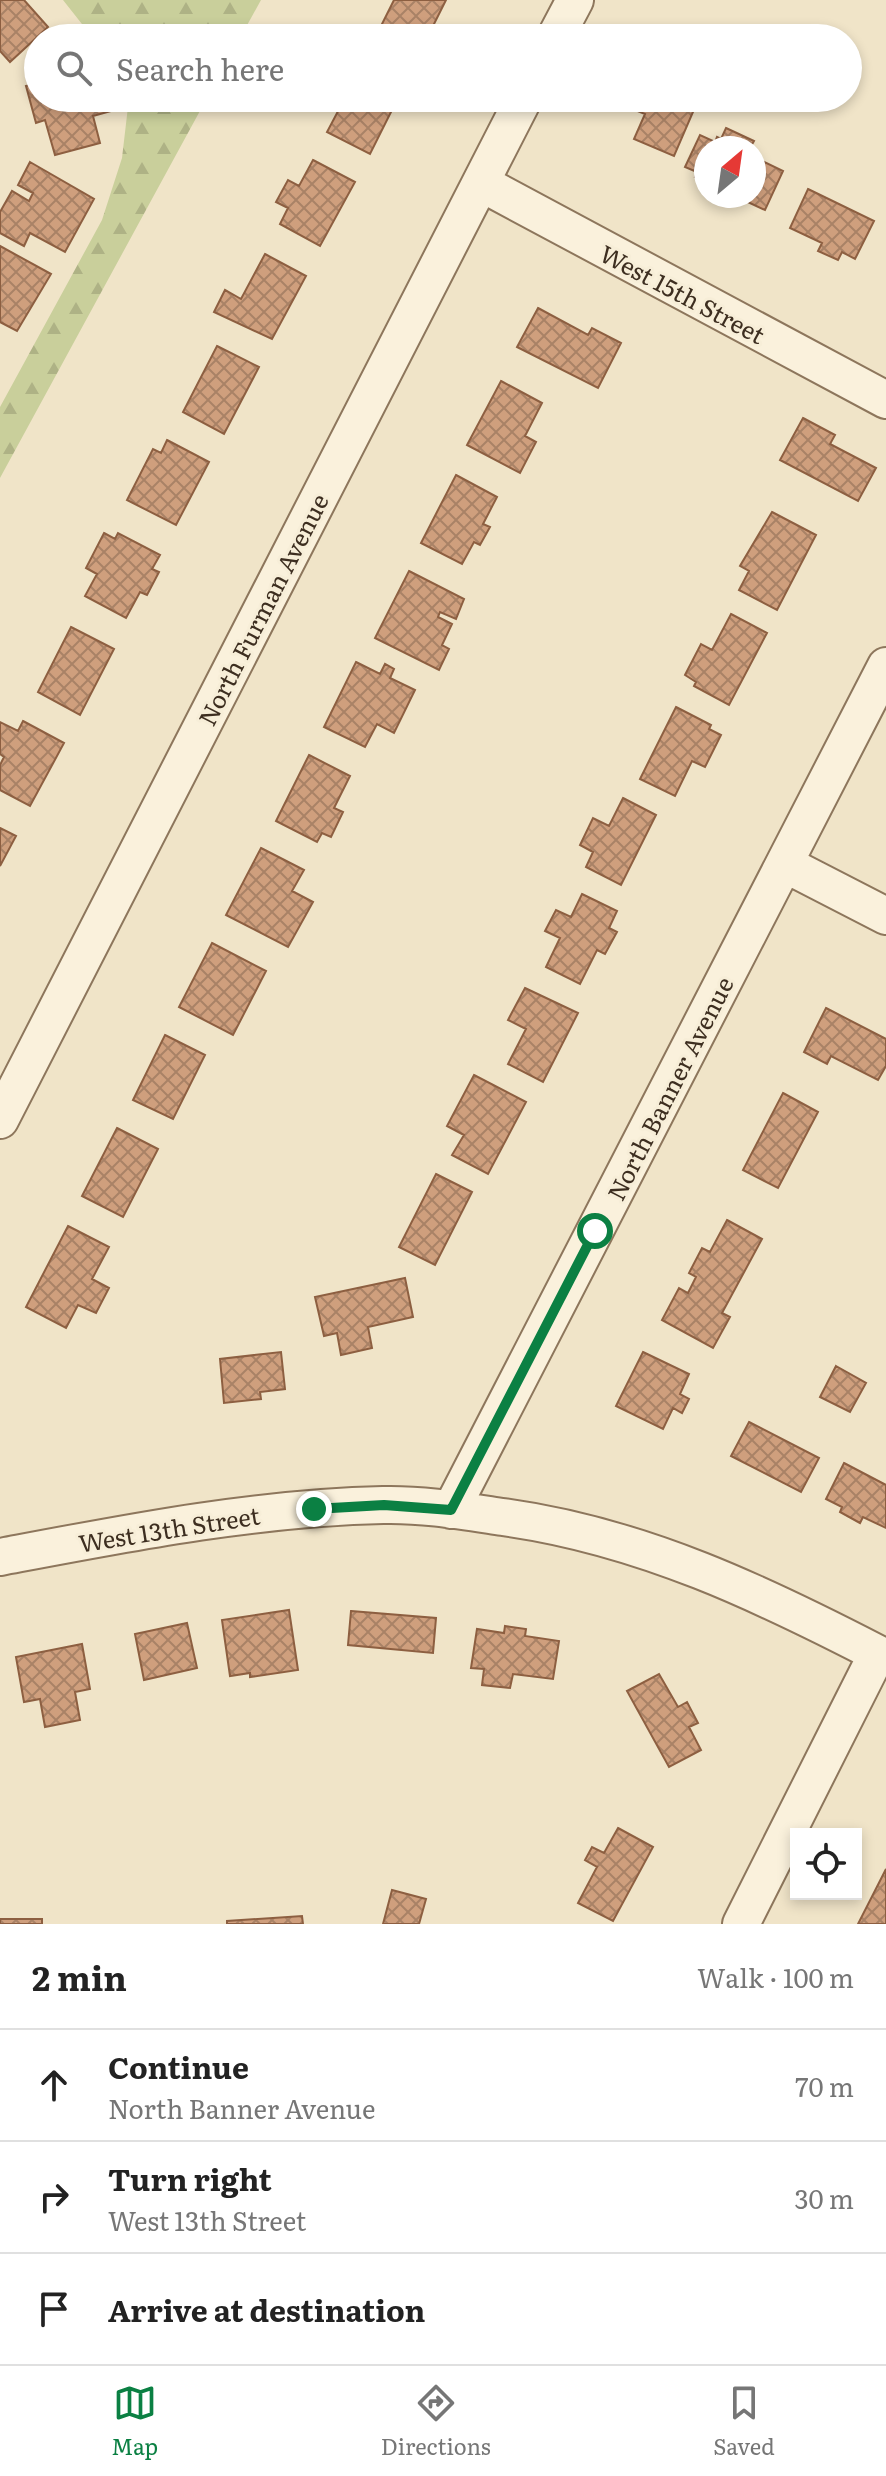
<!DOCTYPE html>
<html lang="en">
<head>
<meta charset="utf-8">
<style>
	body { margin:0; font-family:Literata,serif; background:#f2f2f2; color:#222 }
	.controls { position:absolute; right:24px; bottom:24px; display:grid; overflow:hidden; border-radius:0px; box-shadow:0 4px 12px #0003 }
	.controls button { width:72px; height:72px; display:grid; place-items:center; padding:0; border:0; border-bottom:2px solid #e0e0e0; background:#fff; color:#222; font:40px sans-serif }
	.compass { position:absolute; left:694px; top:136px; width:72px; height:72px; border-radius:50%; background:#fff; box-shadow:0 4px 12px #0003; rotate:29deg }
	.stop { position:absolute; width:24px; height:24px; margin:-18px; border:6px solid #0b8043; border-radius:50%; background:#fff }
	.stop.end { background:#0b8043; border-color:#fff; box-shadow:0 2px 8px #0008 }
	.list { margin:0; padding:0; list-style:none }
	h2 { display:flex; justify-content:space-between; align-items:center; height:104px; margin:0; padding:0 32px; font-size:34px }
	h2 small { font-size:26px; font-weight:400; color:#767676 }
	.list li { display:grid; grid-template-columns:52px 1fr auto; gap:24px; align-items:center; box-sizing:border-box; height:112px; padding:0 32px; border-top:2px solid #e0e0e0 }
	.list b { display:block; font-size:30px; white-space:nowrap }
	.list p { margin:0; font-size:26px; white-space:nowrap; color:#767676 }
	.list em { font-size:26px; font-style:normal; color:#767676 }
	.icon { flex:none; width:44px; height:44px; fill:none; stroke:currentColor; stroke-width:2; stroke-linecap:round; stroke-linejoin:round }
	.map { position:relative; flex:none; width:886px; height:1924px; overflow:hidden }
	.search { position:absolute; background:#fff; box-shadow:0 4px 12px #0003; left:24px; right:24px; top:24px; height:88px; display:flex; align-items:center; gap:20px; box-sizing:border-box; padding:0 28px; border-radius:44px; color:#767676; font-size:30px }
	.sheet { height:440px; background:#fff }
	nav { display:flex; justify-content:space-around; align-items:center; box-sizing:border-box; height:112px; border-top:2px solid #e0e0e0; background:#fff; font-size:22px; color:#767676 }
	nav a { display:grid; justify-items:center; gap:4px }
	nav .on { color:#0b8043 }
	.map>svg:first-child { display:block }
	.forest { fill:url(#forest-firs) }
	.building { fill:url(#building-cross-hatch); stroke:#8d5f41; stroke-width:2 }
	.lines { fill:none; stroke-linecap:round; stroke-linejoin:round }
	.minor-casing { stroke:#8d765c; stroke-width:40 }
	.minor { stroke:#faf1dc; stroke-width:36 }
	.route { stroke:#0b8043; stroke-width:10 }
	.labels { text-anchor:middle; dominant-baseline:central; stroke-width:6; stroke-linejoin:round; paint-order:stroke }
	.street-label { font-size:24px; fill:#3d2e20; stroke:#f7eed8 }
</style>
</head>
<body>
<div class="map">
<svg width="886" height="1924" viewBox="0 0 886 1924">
	<defs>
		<pattern id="forest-firs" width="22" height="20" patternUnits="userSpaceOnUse" patternTransform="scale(2)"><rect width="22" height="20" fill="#c9cf9b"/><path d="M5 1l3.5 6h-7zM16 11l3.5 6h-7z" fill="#aeb285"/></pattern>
		<pattern id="building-cross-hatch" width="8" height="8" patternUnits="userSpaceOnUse" patternTransform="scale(2)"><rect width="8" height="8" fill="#cf9f7d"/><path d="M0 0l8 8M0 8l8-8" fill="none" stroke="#a98266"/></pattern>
	</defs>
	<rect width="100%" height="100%" fill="#f0e4c8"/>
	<path class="forest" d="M63,0h198l-21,38h-147z
		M129,98h78l-207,380v-71l102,-187 20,-62z"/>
	<path class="building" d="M0,0h24l24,27 -38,35 -10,-11z
		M394,0h52l-19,38h-52z
		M38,83v15h78l2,11 -25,7 7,27 -45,12 -10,-35 -9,3 -10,-37z
		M345,98h53l-28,56 -43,-22z
		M641,98h58l-25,58 -40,-17 11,-25 -10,-4z
		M726,128l28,13 -4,7h-44v34l-11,-5 2,-5 -12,-5 15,-32 15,7 2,-5 4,2z
		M754,157l29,14 -18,39 -30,-14h19z
		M313,160l42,22 -35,64 -40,-22 8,-16 -12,-6 12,-22 11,6z
		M30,162l64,37 -29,53 -35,-19 -6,13 -24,-13v-21l12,-21 17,10 4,-8 -15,-8z
		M808,189l66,32 -19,38 -13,-7 -4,8 -20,-9 4,-8 -32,-15z
		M0,246l51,28 -34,57 -17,-9z
		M265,254l41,22 -34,63 -58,-27 11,-22 16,9z
		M538,308l50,27 4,-7 29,15 -23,45 -81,-41z
		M217,346l42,21 -35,67 -41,-22z
		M501,381l41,22 -17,33 11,6 -16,31 -53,-28z
		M803,418l32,17 -5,9 46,24 -18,33 -78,-41z
		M167,440l42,22 -33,63 -49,-25 26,-51 8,4z
		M456,475l41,22 -14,27 7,3 -10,18 -6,-3 -12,22 -41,-21z
		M772,512l44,23 -39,75 -38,-20 10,-19 -9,-5z
		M104,533l11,6 3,-6 42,22 -8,14 7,3 -12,23 -7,-3 -14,26 -41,-22 12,-22 -11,-6z
		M409,571l55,28 -8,20 -16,-7 -2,5 14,7 -10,21 7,4 -10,21 -64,-32z
		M731,614l36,19 -38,72 -35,-19 2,-4 -11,-7 16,-31 11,6z
		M71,627l43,22 -34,66 -42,-23z
		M356,662l24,12 5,-10 9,5 -4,9 25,12 -21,43 -17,-9 -12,23 -41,-20z
		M676,707l35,18 -2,4 12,6 -16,32 -13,-6 -17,35 -35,-17z
		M23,721l41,22 -34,63 -30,-16v-25l4,-8 -4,-3v-32l18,9z
		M309,755l41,21 -16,32 9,4 -12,25 -9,-4 -5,9 -41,-21z
		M623,798l33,17 -35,70 -35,-18 7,-15 -13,-7 13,-27 16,8z
		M0,828l16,8 -16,30z
		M261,848l43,22 -12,21 21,11 -25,45 -62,-32z
		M582,894l35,17 -8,17 8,4 -12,22 -8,-4 -17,34 -34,-17 14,-29 -15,-7 11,-21 15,7z
		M212,943l54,28 -33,64 -54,-28z
		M525,988l53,25 -35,69 -35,-18 18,-35 -18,-9z
		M826,1008l60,31v27l-8,14 -47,-24 -4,8 -23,-12z
		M165,1035l40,20 -32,64 -40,-19z
		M474,1075l52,27 -38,72 -36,-19 12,-20 -17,-9z
		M783,1093l35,19 -40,76 -35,-18z
		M117,1128l41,21 -35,68 -41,-21z
		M436,1174l36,18 -37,73 -36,-18z
		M727,1220l35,19 -40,74 8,4 -17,31 -51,-28 17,-32 9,5 8,-16 -7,-4 13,-25 8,4z
		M68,1226l41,21 -17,32 17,9 -13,25 -18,-8 -12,23 -40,-21z
		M405,1278l8,39 -45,10 4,21 -31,7 -4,-22 -13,3 -9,-39z
		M281,1352l4,37 -25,3 1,7 -37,4 -4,-44z
		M643,1352l46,22 -9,20 9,5 -7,14 -9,-5 -10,21 -47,-23z
		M836,1366l30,17 -16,29 -30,-15z
		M749,1422l70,36 -18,34 -70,-36z
		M844,1463l42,22v43l-23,-11 -3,6 -20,-11 2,-5 -16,-8z
		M289,1610l9,60 -48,7v-4l-20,3 -8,-56z
		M351,1611l85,7 -3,35 -85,-8z
		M187,1623l10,45 -53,12 -9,-46z
		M505,1626l21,3 -1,7 34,5 -6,38 -40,-5 -3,14 -28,-3 2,-16 -13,-1 6,-39 27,4z
		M82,1644l8,45 -15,3 5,28 -35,7 -5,-28 -16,3 -8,-45z
		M659,1674l19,33 9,-5 11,21 -9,4 12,23 -32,17 -42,-76z
		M618,1828l35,19 -40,74 -35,-18 19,-36 -12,-7 7,-13 12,6z
		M886,1869v55h-28z
		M392,1890l34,9 -7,25h-36z
		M302,1916l1,8h-76v-3z
		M0,1919h42v5h-42z"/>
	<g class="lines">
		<defs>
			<path id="minor" d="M555,38l20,-38
				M481,183l405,217
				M785,864l101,52
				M0,1120l524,-1022
				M451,1510l435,-844
				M0,1557c127,-24 253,-49 383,-52 40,-1 80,6 120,12 139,19 260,77 383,141
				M741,1924l136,-270"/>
		</defs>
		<use href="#minor" class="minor-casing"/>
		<use href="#minor" class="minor"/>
	</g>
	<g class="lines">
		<path class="route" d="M314,1509l70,-4 67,5 144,-279"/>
	</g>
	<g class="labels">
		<g class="street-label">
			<text transform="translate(683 293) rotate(28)">West 15th Street</text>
			<text transform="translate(262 609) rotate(-63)">North Furman Avenue</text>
			<text transform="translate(669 1088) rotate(-63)">North Banner Avenue</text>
			<text transform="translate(169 1528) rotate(-9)">West 13th Street</text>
		</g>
	</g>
</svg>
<div class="controls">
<button><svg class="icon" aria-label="locate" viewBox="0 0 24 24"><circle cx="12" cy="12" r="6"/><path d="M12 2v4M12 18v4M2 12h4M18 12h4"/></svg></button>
</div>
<svg class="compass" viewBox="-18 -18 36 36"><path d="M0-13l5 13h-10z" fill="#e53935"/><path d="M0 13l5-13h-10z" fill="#767676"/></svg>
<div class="stop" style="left:595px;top:1231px"></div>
<div class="stop end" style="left:314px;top:1509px"></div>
<div class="search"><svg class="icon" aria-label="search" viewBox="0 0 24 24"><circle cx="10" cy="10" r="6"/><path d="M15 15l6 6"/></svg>Search here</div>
</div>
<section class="sheet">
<h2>2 min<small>Walk · 100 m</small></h2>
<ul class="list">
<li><svg class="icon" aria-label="ahead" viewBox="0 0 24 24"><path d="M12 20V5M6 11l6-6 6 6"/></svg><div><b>Continue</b><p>North Banner Avenue</p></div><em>70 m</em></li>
<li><svg class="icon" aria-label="right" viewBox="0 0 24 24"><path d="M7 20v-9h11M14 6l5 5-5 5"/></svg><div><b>Turn right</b><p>West 13th Street</p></div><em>30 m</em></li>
<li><svg class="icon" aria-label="arrive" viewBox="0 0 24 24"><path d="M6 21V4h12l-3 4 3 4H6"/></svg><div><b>Arrive at destination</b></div></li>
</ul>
</section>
<nav>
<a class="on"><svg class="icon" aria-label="map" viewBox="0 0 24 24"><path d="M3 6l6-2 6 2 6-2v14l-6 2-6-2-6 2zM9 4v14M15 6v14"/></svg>Map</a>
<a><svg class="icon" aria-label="directions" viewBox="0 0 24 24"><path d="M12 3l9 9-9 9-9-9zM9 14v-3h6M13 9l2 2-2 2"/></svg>Directions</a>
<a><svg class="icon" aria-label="saved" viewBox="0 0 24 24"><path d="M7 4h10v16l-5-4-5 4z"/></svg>Saved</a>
</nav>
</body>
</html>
